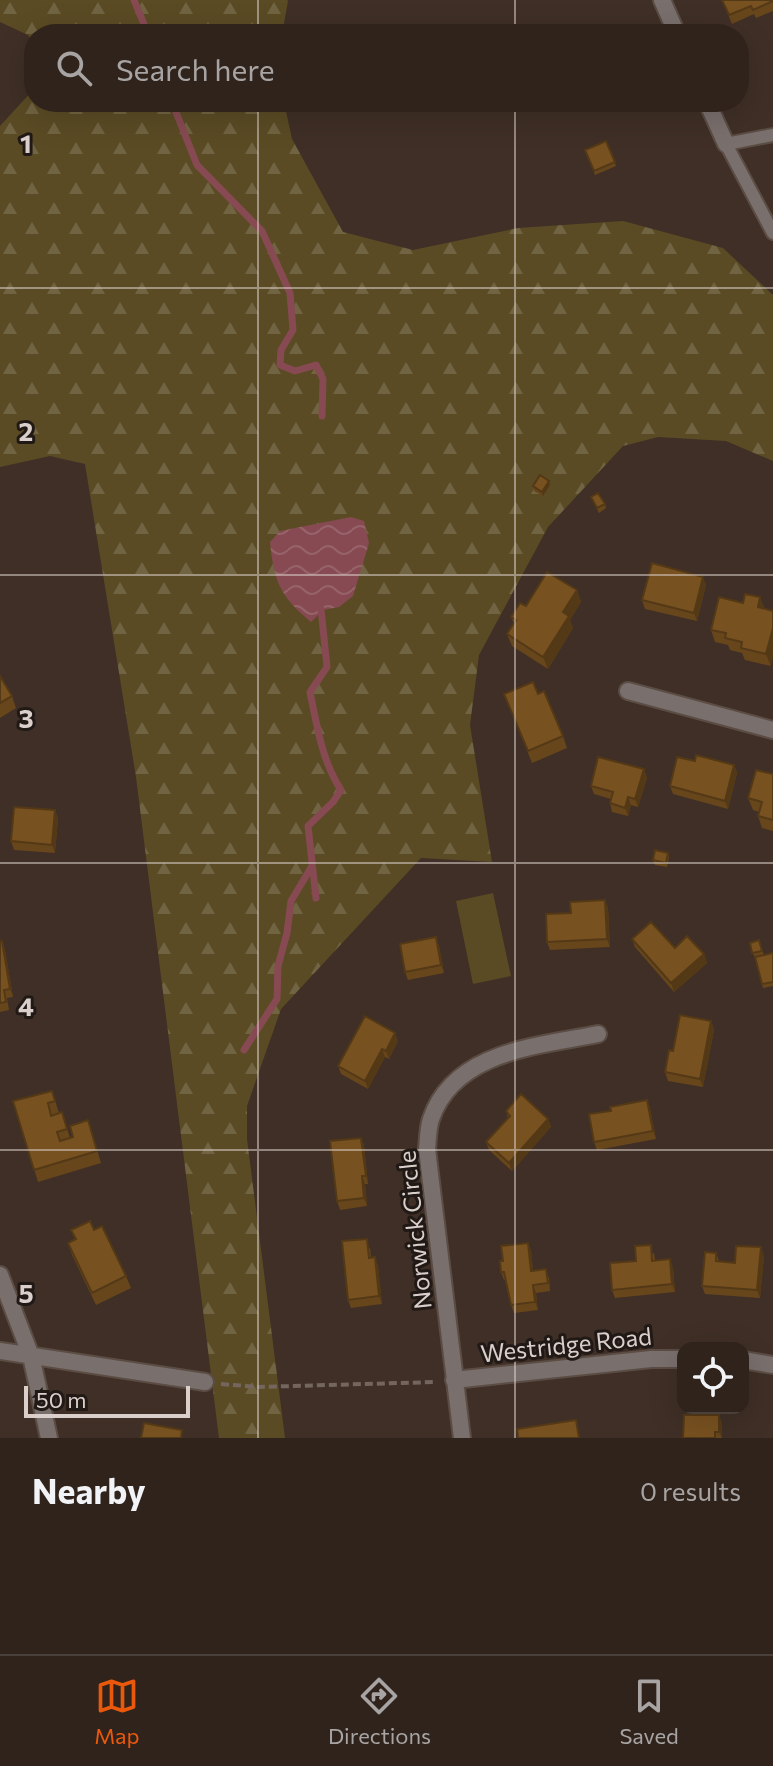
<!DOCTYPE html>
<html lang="en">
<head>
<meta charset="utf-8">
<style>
	body { margin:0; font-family:Commissioner,sans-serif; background:#3b2f29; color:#f1f3f6 }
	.controls { position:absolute; right:24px; bottom:24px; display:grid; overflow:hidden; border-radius:16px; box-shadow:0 8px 32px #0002 }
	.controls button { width:72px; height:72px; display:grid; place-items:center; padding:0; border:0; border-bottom:2px solid #4a403b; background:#2f231c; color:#f1f3f6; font:40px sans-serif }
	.scale { position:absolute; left:24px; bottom:20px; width:166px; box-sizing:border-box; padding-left:8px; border:4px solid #dacfca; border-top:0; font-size:22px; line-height:28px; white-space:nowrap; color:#dacfca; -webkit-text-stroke:6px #201915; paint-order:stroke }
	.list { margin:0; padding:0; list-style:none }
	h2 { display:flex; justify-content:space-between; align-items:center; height:104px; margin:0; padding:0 32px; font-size:34px }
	h2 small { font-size:26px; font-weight:400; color:#a7a4a3 }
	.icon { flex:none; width:44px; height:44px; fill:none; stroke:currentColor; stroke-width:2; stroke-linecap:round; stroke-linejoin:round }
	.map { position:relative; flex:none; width:773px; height:1438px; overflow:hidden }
	.search { position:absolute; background:#2f231c; box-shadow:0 8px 32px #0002; left:24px; right:24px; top:24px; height:88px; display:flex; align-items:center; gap:20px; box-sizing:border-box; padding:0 28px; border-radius:32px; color:#a7a4a3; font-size:30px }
	.sheet { height:216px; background:#2f231c }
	nav { display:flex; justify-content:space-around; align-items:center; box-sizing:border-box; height:112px; border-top:2px solid #4a403b; background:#2f231c; font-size:22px; color:#a7a4a3 }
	nav a { display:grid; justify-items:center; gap:4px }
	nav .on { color:#ea580c }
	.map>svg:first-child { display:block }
	.forest { fill:url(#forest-firs) }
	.pitch { fill:#5a4b24 }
	.water { fill:url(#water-waves) }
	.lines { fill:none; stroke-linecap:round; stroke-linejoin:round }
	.stream { stroke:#874a52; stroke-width:7 }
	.lane-casing { stroke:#5b4c44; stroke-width:16 }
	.street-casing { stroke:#5b4c44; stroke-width:20 }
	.path { stroke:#74665e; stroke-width:4; stroke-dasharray:8 4; stroke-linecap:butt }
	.lane { stroke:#796f6d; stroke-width:12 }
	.street { stroke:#796f6d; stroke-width:16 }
	.wall { fill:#67461c }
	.shaded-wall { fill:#543916 }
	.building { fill:#785120; stroke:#543916; stroke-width:2 }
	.grid { fill:none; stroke:#dacfca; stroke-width:2; stroke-opacity:0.55 }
	.labels { text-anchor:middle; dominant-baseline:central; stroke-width:6; stroke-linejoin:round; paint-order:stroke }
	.street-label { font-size:24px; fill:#dacfca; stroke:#201915 }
	.grid-label { font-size:26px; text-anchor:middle; font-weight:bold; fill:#dacfca; stroke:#201915; stroke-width:6; stroke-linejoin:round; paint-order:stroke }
</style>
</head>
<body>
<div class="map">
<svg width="773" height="1438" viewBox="0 0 773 1438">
	<defs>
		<pattern id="forest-firs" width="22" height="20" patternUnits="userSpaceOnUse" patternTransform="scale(2)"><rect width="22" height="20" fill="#5a4b24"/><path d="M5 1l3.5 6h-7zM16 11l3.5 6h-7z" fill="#716442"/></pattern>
		<pattern id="water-waves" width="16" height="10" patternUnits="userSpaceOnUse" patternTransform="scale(2)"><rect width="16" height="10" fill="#874a52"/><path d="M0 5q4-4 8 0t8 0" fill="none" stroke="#97636a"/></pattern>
	</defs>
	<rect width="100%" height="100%" fill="#3f2f26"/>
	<path class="forest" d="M0,0h287l1,1 -6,33h-248v10l-6,-9 -28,-13z
		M34,89v13h250l8,37 51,93 70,18 105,-22 105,-7 100,27 50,47v166l-47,-20 -68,-4 -35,9 -75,81 -69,128 -9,70 22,137 -71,-4 -140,151 -34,97v33l38,299h-66l-83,-661 -51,-313 -35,-8 -50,11v-341z"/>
	<path class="pitch" d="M493,893l18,83 -38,8 -17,-83z"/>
	<path class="water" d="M351,517l13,4 5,22 -16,53 -14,11 -16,3 -12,12c-31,-26 -37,-40 -41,-80l10,-11z"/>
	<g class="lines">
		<path class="stream" d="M134,0l14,34
			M172,102l25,63 65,66 28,62 3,37 -12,20 -1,15 15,6 21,-6 7,14 -1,37
			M316,898l-8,-72 25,-24 8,-12c-19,-29 -24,-64 -31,-98l17,-25 -6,-58
			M244,1050l33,-51 1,-33 9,-33 4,-32 21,-35"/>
		<defs>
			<path id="lane" d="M773,135l-47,9 47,89"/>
			<path id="street" d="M662,0l15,34
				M707,102l19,42
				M628,691l145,39
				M0,1275l31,81 18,82
				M0,1351l205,31
				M743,1360l30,5
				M454,1380l197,-21h32
				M462,1438l-35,-289c1,-10 1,-21 4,-30 23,-68 107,-73 167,-85"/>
		</defs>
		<use href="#lane" class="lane-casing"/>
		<use href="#street" class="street-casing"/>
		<path class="path" d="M221,1384l37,3 178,-5"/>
		<use href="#lane" class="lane"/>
		<use href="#street" class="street"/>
	</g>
	<path class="wall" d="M722,0h51v11l-17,7 -2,-4 -22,10z
		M572,102h33l-19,9 -2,-4 -8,4z
		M606,141l10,25 -21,9 -10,-25z
		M550,485l-7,11 -9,-5 -1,-5z
		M591,497l14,7 1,4 -7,5z
		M706,585l-9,36 -52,-12 -3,-9z
		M577,590l4,12 -11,18 3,8 -25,41 -36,-23 -5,-12 7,-10 -3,-7 15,-11z
		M745,594l26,72 -26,-6 -3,-7 -12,-3 -2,-5 -13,-3 -4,-12 32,-27z
		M0,676l12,20 4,12 -16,10z
		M538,694l25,42 4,12 -35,15 -23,-57z
		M695,761l39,4 3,8 -9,36 -55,-15 -3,-8z
		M644,769l3,9 -9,29 -7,-2 -3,11 -16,-4 -2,-9 1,-4 -17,-5 -3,-8z
		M773,774v57l-11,-3 -4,-12 1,-4 -6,-2 -5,-12z
		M55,810l3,9 -3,34 -41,-3 -3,-9z
		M668,853l1,4 -2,10 -12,-2 -2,-5z
		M605,900l3,8 2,39 -60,3 -3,-8 24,-29z
		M436,937l3,9 5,27 -36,7 -3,-8z
		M632,939l72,15 3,9 -33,29 -39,-45z
		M759,940l5,15 9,-2v33l-10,2 -8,-31 -3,-4z
		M2,941l3,9 8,47 -6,1 2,12 -9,2v-70z
		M711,1021l3,9 -11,57 -35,-6 -3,-9 8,-21z
		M398,1041l-9,18 -4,-2 -17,32 -27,-15 -3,-8z
		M52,1091l7,22 3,-1 8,26 3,-1 15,-17 13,43 -63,19 -25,-81z
		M647,1100l3,9 6,30 -59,11 -3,-8 17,-31z
		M506,1111l42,8 3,8 -39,44 -23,-21 -3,-8 22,-24z
		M361,1138l3,8 4,38h-3l2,22 -27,4 -3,-9z
		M71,1230h23l32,46 5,12 -35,17 -24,-50 -4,-12 7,-4z
		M528,1243l3,8 2,20 16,6 1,14 -14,2 2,17 -24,3 -3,-8 -5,-25h-2l-3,-8 2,-11z
		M370,1247l1,11 4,-1 3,9 4,38 -31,4 -3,-8z
		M654,1253l1,7 18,8 2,24 -60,6 -3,-8 24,-29z
		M716,1253l3,8 16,2 29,-7 -4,42 -55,-4 -3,-8z
		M719,1415l3,9v14h-39z"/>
	<path class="shaded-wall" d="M549,481l1,4 -7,11 -1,-4z
		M703,577l3,8 -9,36 -3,-8z
		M577,590l4,12 -11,18 3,8 -25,41 -5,-12 20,-45z
		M760,597l5,12 -7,-2z
		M773,628v29l-2,9 -5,-12z
		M734,765l3,8 -9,36 -3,-8z
		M644,769l3,9 -9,29 -3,-8z
		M628,797l3,8 -3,11 -3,-8z
		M55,810l3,9 -3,34 -3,-8z
		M605,900l3,8 2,39 -3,-8z
		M436,937l3,9 5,27 -3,-8z
		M2,941l3,9 8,47 -3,-8z
		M704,954l3,9 -33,29 -3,-9z
		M711,1021l3,9 -11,57 -3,-8z
		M395,1033l3,8 -9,18 -3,-8z
		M382,1049l3,8 -17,32 -3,-8z
		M647,1100l3,9 6,30 -3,-8z
		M548,1119l3,8 -39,44 -3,-8z
		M361,1138l3,8 4,38 -2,-8z
		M362,1176l3,8 2,22 -3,-8z
		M528,1243l3,8 3,28 -3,-8z
		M761,1247l3,9 -4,42 -3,-8z
		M375,1257l3,9 4,38 -3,-8z
		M670,1259l3,9 2,24 -3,-8z
		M533,1285l3,8 2,17 -3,-8z
		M719,1415l3,9v14l-3,-6z"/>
	<path class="building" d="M722,0h51v1l-20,9 -2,-4 -22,9z
		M606,141l9,21 -21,9 -9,-21z
		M540,475l9,6 -7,11 -9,-6z
		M598,493l7,11 -8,4 -6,-11z
		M652,563l51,14 -9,36 -52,-13z
		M547,572l30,18 -14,22 6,4 -26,41 -36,-23 9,-14 -5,-3 9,-14 6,3z
		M745,594l15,3 -2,10 15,4v17l-7,26 -25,-6 1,-6 -17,-4 1,-5 -15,-3 8,-33 24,6z
		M0,676l12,20 -12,7z
		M533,682l5,12 6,-3 19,45 -35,15 -24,-57z
		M696,755l38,10 -9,36 -55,-15 7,-29 18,4z
		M598,757l46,12 -9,30 -7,-2 -3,11 -15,-5 3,-11 -22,-6z
		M756,770l17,4v46l-15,-4 4,-14 -14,-4z
		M14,807l41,3 -3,35 -41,-4z
		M655,850l13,3 -2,10 -13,-3z
		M605,900l2,39 -60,3 -1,-28 25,-1 -1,-11z
		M651,922l24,26 12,-12 17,18 -33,29 -39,-44z
		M436,937l5,28 -36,7 -5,-28z
		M759,940l3,11 -10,2 -2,-10z
		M2,941l8,48 -6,1 2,12 -6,1v-61z
		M773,953v29l-11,2 -7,-27z
		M680,1015l31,6 -11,58 -35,-7 4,-22 4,1z
		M365,1016l30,17 -9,18 -4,-2 -17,32 -27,-15z
		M52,1091l3,10 -7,2 3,13 11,-4 5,17 -10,3 3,9 13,-4 -3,-11 18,-6 9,31 -63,19 -21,-69z
		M521,1094l27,25 -39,44 -23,-21 24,-26 -4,-5z
		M647,1100l6,31 -59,11 -5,-28 22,-3 -1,-4z
		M361,1138l5,38h-4l2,22 -27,3 -7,-60z
		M90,1221l4,9 8,-4 24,50 -34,17 -24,-50 8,-4 -5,-9z
		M367,1239l2,19 6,-1 4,39 -31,4 -6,-59z
		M528,1243l3,28 15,-2 2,14 -15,2 2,17 -24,3 -7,-33h-3l-1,-11h3l-2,-15z
		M651,1245l1,16 18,-2 2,25 -60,6 -2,-27 26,-2 -1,-15z
		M736,1246l25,1 -4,43 -55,-4 3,-34 11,1v8l19,2z
		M684,1415h35v17h-4v6h-32z
		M576,1420l3,18h-61l-1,-9z
		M144,1423l38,7 -1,8h-40z"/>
	<path class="grid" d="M258,0v34M515,0v34M258,102v1336M515,102v1336M0,288h773M0,575h773M0,863h773M0,1150h773"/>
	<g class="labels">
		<g class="street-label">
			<text transform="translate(414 1230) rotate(-96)">Norwick Circle</text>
			<text transform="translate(566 1344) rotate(-6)">Westridge Road</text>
		</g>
	</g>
	<g class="grid-label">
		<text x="26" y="153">1</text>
		<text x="26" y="441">2</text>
		<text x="26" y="728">3</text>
		<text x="26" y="1016">4</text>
		<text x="26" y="1303">5</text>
	</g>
</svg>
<div class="controls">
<button><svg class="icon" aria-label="locate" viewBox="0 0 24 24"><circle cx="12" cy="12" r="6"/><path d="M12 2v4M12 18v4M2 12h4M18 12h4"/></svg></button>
</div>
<div class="scale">50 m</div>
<div class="search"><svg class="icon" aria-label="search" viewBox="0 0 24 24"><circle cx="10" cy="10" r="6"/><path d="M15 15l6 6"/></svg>Search here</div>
</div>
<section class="sheet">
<h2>Nearby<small>0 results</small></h2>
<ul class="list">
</ul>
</section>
<nav>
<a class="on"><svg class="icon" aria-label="map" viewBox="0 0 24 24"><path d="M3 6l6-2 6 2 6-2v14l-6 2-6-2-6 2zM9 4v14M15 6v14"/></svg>Map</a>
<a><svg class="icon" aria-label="directions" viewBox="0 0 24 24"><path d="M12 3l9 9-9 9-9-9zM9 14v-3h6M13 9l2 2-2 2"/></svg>Directions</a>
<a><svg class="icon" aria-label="saved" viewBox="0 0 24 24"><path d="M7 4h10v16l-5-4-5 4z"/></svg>Saved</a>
</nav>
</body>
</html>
